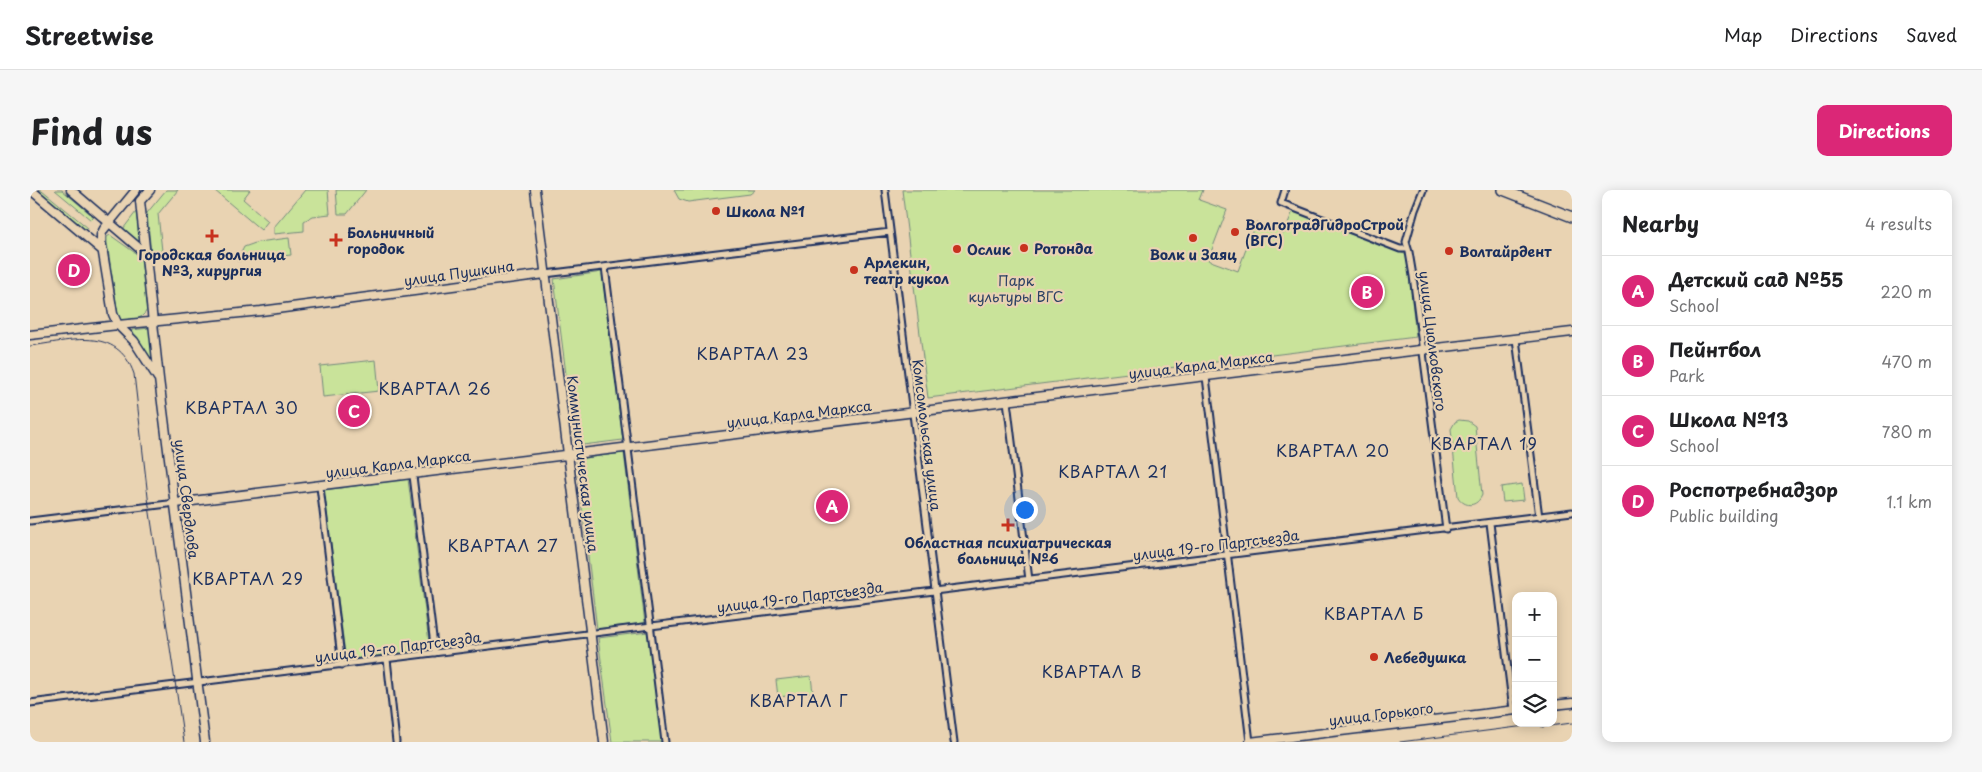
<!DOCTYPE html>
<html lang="en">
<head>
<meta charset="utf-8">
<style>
	body { margin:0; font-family:"Playpen Sans",sans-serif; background:#f6f6f6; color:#202124 }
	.controls { position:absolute; right:15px; bottom:15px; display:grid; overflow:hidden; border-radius:10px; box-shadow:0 2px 12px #0003 }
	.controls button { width:45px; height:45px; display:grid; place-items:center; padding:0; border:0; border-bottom:1px solid #e0e0e0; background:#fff; color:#202124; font:25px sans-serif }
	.you { position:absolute; left:994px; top:319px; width:18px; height:18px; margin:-12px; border:4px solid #fff; border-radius:50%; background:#1a73e8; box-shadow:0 0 0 8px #1a73e833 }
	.badge { display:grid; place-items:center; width:32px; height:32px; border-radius:50%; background:#db2777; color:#fff; font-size:16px; font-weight:700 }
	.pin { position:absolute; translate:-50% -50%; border:2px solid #fff; box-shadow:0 1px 5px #0006 }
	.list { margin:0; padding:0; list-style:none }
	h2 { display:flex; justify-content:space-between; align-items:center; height:65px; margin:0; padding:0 20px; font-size:21px }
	h2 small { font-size:16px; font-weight:400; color:#757577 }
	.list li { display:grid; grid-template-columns:32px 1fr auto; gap:15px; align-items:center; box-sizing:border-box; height:70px; padding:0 20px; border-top:1px solid #e0e0e0 }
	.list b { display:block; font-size:19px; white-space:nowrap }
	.list p { margin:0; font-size:16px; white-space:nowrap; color:#757577 }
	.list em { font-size:16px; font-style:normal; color:#757577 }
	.icon { flex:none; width:28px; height:28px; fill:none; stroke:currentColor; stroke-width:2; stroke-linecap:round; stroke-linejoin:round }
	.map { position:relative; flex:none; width:1542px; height:552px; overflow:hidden; border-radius:10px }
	header { display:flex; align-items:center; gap:30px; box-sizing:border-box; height:70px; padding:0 25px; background:#fff; border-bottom:1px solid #e0e0e0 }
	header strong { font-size:24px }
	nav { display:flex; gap:28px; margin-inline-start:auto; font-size:18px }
	.intro { display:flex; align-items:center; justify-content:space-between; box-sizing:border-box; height:120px; padding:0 30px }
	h1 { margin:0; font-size:35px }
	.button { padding:12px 22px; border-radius:10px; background:#db2777; color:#fff; font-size:18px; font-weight:700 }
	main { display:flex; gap:30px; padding:0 30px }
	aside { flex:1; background:#fff; border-radius:10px; box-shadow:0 2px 12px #0003 }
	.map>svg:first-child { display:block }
	.green { fill:#c9e39a; stroke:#72897c }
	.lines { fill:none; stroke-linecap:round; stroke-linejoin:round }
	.street-casing { stroke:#1b2f5e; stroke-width:9 }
	.secondary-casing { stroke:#1b2f5e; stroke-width:11 }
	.primary-casing { stroke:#1b2f5e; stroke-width:12 }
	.street { stroke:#e9d3b2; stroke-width:5 }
	.secondary { stroke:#e9d3b2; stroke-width:8 }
	.primary { stroke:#e9d3b2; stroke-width:9 }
	.tram { stroke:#1b2f5e; stroke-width:1 }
	.poi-dot { fill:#c8321e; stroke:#e9d3b2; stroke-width:2 }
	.labels { text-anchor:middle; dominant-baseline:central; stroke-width:4.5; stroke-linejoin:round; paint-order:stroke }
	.poi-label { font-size:14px; font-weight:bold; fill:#1b2f5e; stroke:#e9d3b2; text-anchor:start }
	.street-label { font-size:14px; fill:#1b2f5e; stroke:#e9d3b2 }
	.park-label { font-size:14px; fill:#2c4164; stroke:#e9d3b2 }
	.quarter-label { font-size:16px; letter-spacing:1px; fill:#1b2f5e; stroke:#e9d3b2 }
</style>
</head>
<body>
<header>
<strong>Streetwise</strong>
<nav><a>Map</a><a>Directions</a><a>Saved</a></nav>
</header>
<div class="intro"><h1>Find us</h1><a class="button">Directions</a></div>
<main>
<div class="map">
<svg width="1542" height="552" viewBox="0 0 1542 552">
	<rect width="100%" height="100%" fill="#e9d3b2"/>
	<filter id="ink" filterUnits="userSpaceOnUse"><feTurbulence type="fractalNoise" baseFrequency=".02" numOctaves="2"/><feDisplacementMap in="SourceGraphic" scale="10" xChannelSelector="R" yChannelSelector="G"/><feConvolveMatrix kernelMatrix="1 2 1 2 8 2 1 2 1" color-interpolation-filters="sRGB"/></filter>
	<g filter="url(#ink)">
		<path class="green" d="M7,0h5l46,38 -2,3z
			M25,0h7l32,27 -3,3z
			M136,0h12l-20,24 4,37 -11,2 -4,-40z
			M184,0h36l-7,9 25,22 -7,9z
			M275,0h23l2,24 -17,2 -9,5v10l-30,3v-7z
			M306,0h30l-19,24h-9z
			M644,0h81l-5,4 -62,8 -9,-3z
			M872,0h301l-4,10 28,10 -19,50 30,11 18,-49 28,11 9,-22 114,44 9,82 -488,61z
			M106,22l4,31 -17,-14z
			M80,45l31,22 6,53c-6,10 -15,12 -26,10l-3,-5 -11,-72v-6z
			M259,48l2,17 -54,6 7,-14 14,-5z
			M572,82l21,168 -48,6 -21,-167z
			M120,138l4,30h-5l-18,-26 1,-2z
			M346,170l3,31 -56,6 -3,-31z
			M1429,230l9,1 7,5 7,69c-5,12 -17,13 -24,2l-7,-68 4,-7z
			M594,263l21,170 -48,6 -21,-170z
			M378,289l22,171 -84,11 -22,-171z
			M1492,294l2,16 -21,2 -2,-15z
			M618,442l14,110h-50l-14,-104z
			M781,486l2,17 -35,4 -2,-17z"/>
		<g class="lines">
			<defs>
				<path id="street" d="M855,0l69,552
					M1255,0l-4,13 119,46h7
					M1393,0l-8,20 -9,32 3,10 4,24 33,253
					M575,77l60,475
					M515,84l345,-42
					M1486,149l23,178
					M1176,187l44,365
					M977,211l22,179
					M383,286l22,177
					M290,297l22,178
					M0,331l146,-18
					M1460,333l23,187
					M357,469l9,83
					M0,513l1542,-191"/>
				<path id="secondary" d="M1,0l72,61
					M41,0l75,64
					M106,0l-32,39 -3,6v6l12,73 5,11 16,16 24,37
					M120,0l-10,11 19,178 46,363
					M505,0l69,552
					M0,145l88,-10 143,-14 284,-37
					M146,313c465,-53 930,-117 1396,-171
					M1523,515l19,-2
					M1220,552l266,-32"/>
				<path id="primary" d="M1473,0l69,27"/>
			</defs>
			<use href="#street" class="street-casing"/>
			<use href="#secondary" class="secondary-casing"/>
			<use href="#primary" class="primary-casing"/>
			<use href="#street" class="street"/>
			<use href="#secondary" class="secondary"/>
			<use href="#primary" class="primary"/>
			<path class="tram" d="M0,156c40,-5 87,-21 104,28l15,132 35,236
				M1512,537l30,-4
				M1370,552l149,-19"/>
		</g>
	</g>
	<g class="poi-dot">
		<circle cx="686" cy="21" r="5"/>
		<circle cx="1205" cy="42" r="5"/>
		<path d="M179.5 38.5h5v5h5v5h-5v5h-5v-5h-5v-5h5z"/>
		<circle cx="1163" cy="48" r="5"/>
		<path d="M303.5 42.5h5v5h5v5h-5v5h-5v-5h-5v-5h5z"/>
		<circle cx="994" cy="58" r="5"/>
		<circle cx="927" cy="59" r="5"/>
		<circle cx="1419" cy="61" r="5"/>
		<circle cx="824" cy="80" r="5"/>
		<path d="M975.5 327.5h5v5h5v5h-5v5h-5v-5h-5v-5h5z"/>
		<circle cx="1344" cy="467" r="5"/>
	</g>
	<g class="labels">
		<g class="poi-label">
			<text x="696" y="21">Школа №1</text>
			<text x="1215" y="34">ВолгоградГидроСтрой<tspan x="1215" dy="16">(ВГС)</tspan></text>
			<text x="317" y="42">Больничный<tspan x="317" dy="16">городок</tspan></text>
			<text x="1004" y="58">Ротонда</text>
			<text x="937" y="59">Ослик</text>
			<text x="1429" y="61">Волтайрдент</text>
			<text x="182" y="64" text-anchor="middle">Городская больница<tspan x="182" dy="16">№3, хирургия</tspan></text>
			<text x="1163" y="64" text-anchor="middle">Волк и Заяц</text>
			<text x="834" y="72">Арлекин,<tspan x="834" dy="16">театр кукол</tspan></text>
			<text x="978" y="352" text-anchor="middle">Областная психиатрическая<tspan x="978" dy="16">больница №6</tspan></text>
			<text x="1354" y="467">Лебедушка</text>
		</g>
		<g class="street-label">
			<text transform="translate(429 83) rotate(-8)">улица Пушкина</text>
			<text transform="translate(1403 151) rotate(83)">улица Циолковского</text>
			<text transform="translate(1171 175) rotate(-7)">улица Карла Маркса</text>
			<text transform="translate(769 224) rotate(-7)">улица Карла Маркса</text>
			<text transform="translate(897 245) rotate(83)">Комсомольская улица</text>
			<text transform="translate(368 274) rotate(-7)">улица Карла Маркса</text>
			<text transform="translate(553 274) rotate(83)">Коммунистическая улица</text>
			<text transform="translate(157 309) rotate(83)">улица Свердлова</text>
			<text transform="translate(1186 355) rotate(-7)">улица 19-го Партсъезда</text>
			<text transform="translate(770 407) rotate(-7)">улица 19-го Партсъезда</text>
			<text transform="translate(368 457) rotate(-7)">улица 19-го Партсъезда</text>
			<text transform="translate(1351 524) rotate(-7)">улица Горького</text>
		</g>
		<g class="park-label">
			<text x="986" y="90">Парк<tspan x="986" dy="16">культуры ВГС</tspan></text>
		</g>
		<g class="quarter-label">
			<text x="723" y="163">КВАРТАЛ 23</text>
			<text x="405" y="198">КВАРТАЛ 26</text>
			<text x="212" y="217">КВАРТАЛ 30</text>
			<text x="1454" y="253">КВАРТАЛ 19</text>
			<text x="1303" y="260">КВАРТАЛ 20</text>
			<text x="1083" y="281">КВАРТАЛ 21</text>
			<text x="473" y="355">КВАРТАЛ 27</text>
			<text x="218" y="388">КВАРТАЛ 29</text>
			<text x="1344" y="423">КВАРТАЛ Б</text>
			<text x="1062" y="481">КВАРТАЛ В</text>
			<text x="769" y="510">КВАРТАЛ Г</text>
		</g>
	</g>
</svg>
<div class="controls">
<button>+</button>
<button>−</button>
<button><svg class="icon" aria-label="layers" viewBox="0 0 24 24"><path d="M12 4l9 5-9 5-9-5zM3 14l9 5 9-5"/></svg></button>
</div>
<div class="you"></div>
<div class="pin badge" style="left:802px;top:316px">A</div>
<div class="pin badge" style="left:1337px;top:102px">B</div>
<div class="pin badge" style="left:324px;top:221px">C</div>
<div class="pin badge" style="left:44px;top:80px">D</div>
</div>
<aside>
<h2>Nearby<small>4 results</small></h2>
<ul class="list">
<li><span class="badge">A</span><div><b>Детский сад №55</b><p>School</p></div><em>220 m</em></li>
<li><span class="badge">B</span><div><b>Пейнтбол</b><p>Park</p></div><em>470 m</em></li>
<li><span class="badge">C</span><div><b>Школа №13</b><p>School</p></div><em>780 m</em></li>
<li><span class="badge">D</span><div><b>Роспотребнадзор</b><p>Public building</p></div><em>1.1 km</em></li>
</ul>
</aside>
</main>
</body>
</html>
